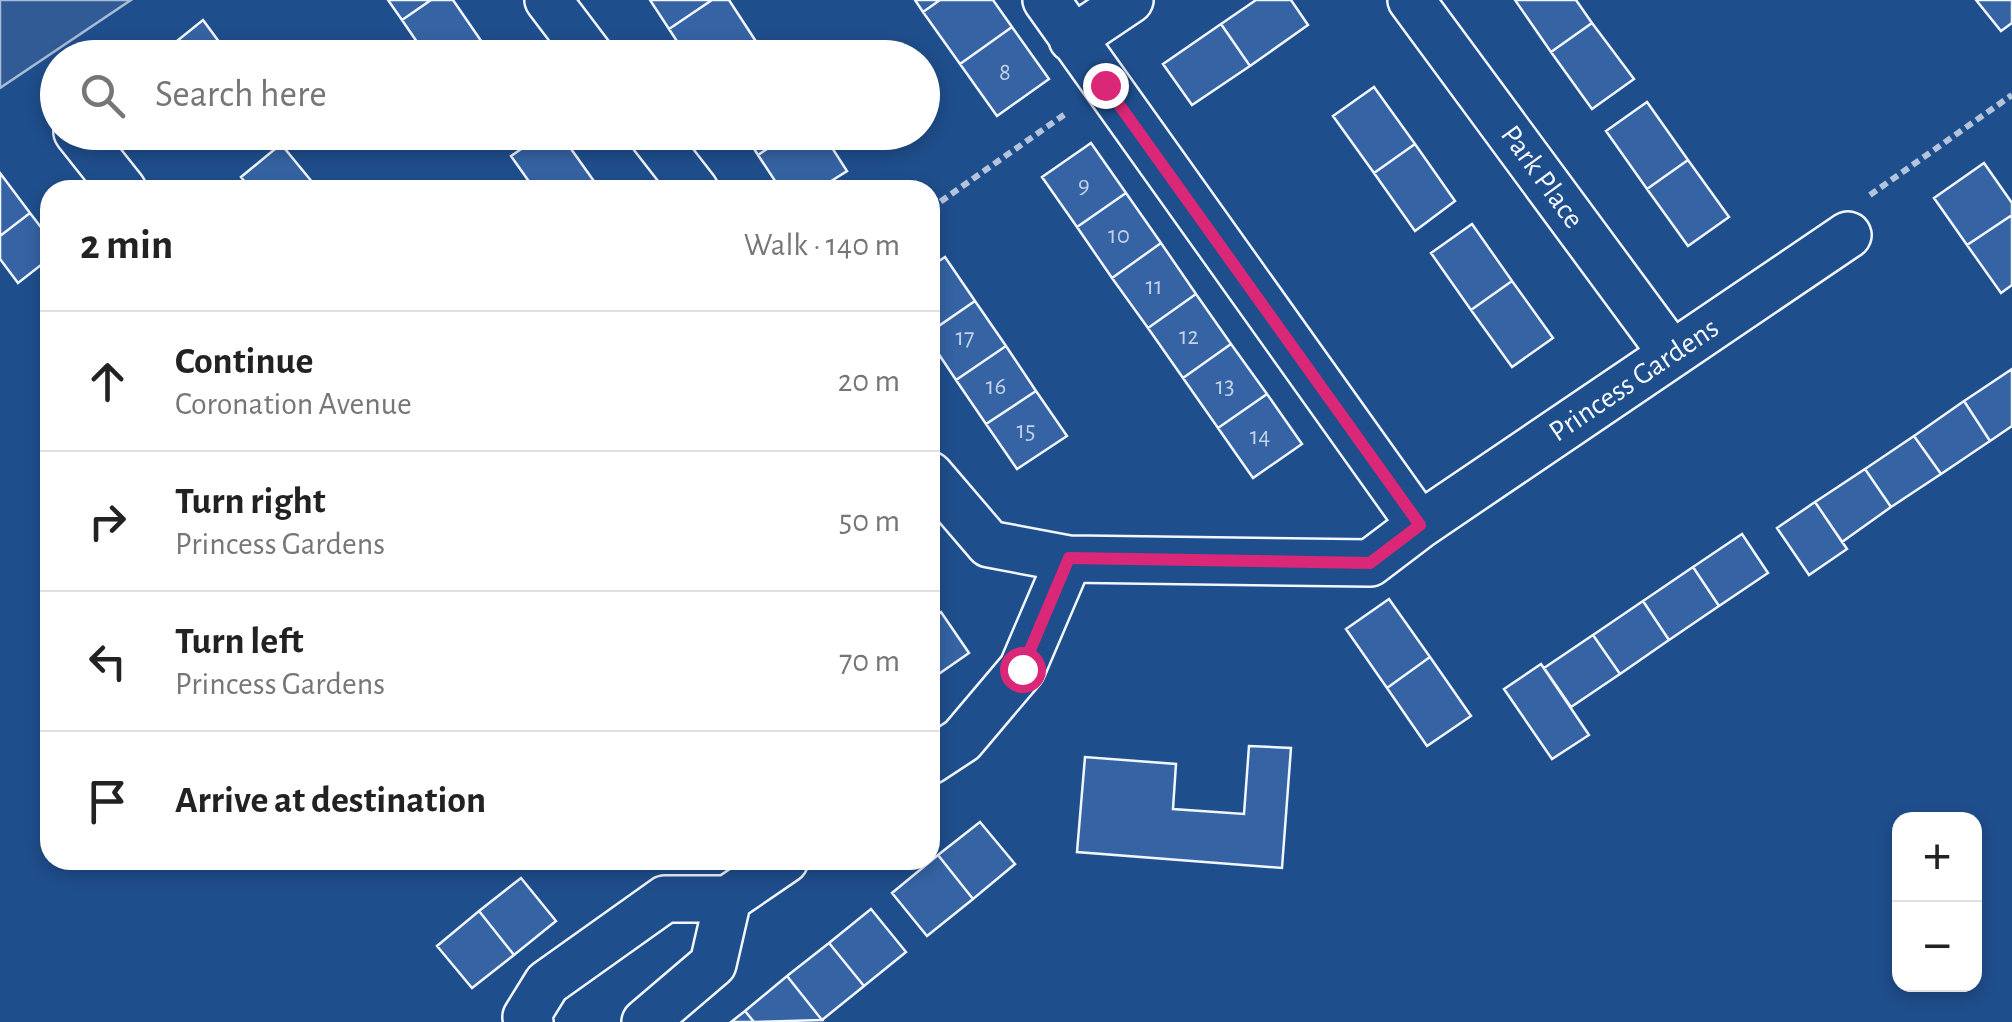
<!DOCTYPE html>
<html lang="en">
<head>
<meta charset="utf-8">
<style>
	body { margin:0; font-family:"Alegreya Sans",sans-serif; background:#f6f6f6; color:#222 }
	.controls { position:absolute; right:30px; bottom:30px; display:grid; overflow:hidden; border-radius:20px; box-shadow:0 5px 15px #0003 }
	.controls button { width:90px; height:90px; display:grid; place-items:center; padding:0; border:0; border-bottom:2px solid #e0e0e0; background:#fff; color:#222; font:50px sans-serif }
	.stop { position:absolute; width:30px; height:30px; margin:-22px; border:8px solid #db2777; border-radius:50%; background:#fff }
	.stop.end { background:#db2777; border-color:#fff; box-shadow:0 2px 10px #0008 }
	.list { margin:0; padding:0; list-style:none }
	h2 { display:flex; justify-content:space-between; align-items:center; height:130px; margin:0; padding:0 40px; font-size:42px }
	h2 small { font-size:32px; font-weight:400; color:#767676 }
	.list li { display:grid; grid-template-columns:65px 1fr auto; gap:30px; align-items:center; box-sizing:border-box; height:140px; padding:0 40px; border-top:2px solid #e0e0e0 }
	.list b { display:block; font-size:38px; white-space:nowrap }
	.list p { margin:0; font-size:32px; white-space:nowrap; color:#767676 }
	.list em { font-size:32px; font-style:normal; color:#767676 }
	.icon { flex:none; width:55px; height:55px; fill:none; stroke:currentColor; stroke-width:2; stroke-linecap:round; stroke-linejoin:round }
	.map { position:relative; flex:none; width:2012px; height:1022px; overflow:hidden }
	.search { position:absolute; background:#fff; box-shadow:0 5px 15px #0003; left:40px; top:40px; width:900px; height:110px; display:flex; align-items:center; gap:25px; box-sizing:border-box; padding:0 35px; border-radius:55px; color:#767676; font-size:38px }
	.panel { position:absolute; background:#fff; box-shadow:0 5px 15px #0003; left:40px; top:180px; width:900px; height:690px; border-radius:30px }
	.map>svg:first-child { display:block }
	.built { fill:#305b95; stroke:#a8bbd7; stroke-width:2.5 }
	.building { fill:#3563a3; stroke:#f2f6ff; stroke-width:2.5 }
	.lines { fill:none; stroke-linecap:round; stroke-linejoin:round }
	.minor-casing { stroke:#f2f6ff; stroke-width:50 }
	.path { stroke:#b3c4dc; stroke-width:6; stroke-dasharray:8 5; stroke-linecap:butt }
	.minor { stroke:#1f4e8c; stroke-width:45 }
	.route { stroke:#db2777; stroke-width:12 }
	.labels { text-anchor:middle; dominant-baseline:central; stroke-width:8; stroke-linejoin:round; paint-order:stroke }
	.number-label { font-size:25px; fill:#c3d1e8 }
	.street-label { font-size:30px; fill:#f2f6ff; stroke:#1f4e8c }
</style>
</head>
<body>
<div class="map">
<svg width="2012" height="1022" viewBox="0 0 2012 1022">
	<rect width="100%" height="100%" fill="#1f4e8c"/>
	<path class="built" d="M0,0h131l-131,88z"/>
	<path class="building" d="M388,0h43l-29,20z
		M431,0h22l33,48 -14,10h-44l-26,-38z
		M650,0h62l-43,29z
		M712,0h17l28,43 -21,15h-48l-19,-29z
		M915,0h25l-17,12z
		M940,0h53l19,27 -52,37 -37,-52z
		M1256,0h35l17,25 -58,41 -29,-42z
		M1515,0h61l16,23 -41,29z
		M1976,0h36v23l-11,8z
		M203,20l28,38h-66l-3,-5z
		M1592,23l42,56 -42,30 -41,-57z
		M1221,24l29,42 -58,39 -29,-41z
		M1012,27l37,52 -52,37 -37,-52z
		M486,48l7,10h-21z
		M1374,87l41,57 -41,29 -41,-57z
		M1647,102l41,58 -41,29 -41,-58z
		M546,132h13l37,52 -8,6h-53l-24,-34z
		M743,132h50l-35,23z
		M793,132h29l25,39 -30,19h-36l-23,-35z
		M1091,143l35,50 -49,34 -35,-50z
		M281,144l32,39 -9,7h-53l-10,-13z
		M1415,144l40,57 -40,30 -41,-58z
		M1688,160l41,57 -41,29 -41,-57z
		M1984,163l28,40v12l-45,30 -33,-47z
		M0,173l30,40 -30,23z
		M1126,193l35,50 -49,35 -35,-51z
		M30,213l20,26v19l-32,25 -18,-24v-23z
		M2012,215v70l-11,8 -34,-48z
		M1472,224l40,57 -41,29 -40,-57z
		M1161,243l35,51 -48,34 -36,-50z
		M945,257l30,44 -45,31v-65z
		M1512,281l41,57 -41,29 -41,-57z
		M1196,294l35,50 -48,34 -35,-50z
		M975,301l31,45 -50,34 -26,-39v-9z
		M1231,344l36,50 -49,34 -35,-50z
		M1006,346l30,45 -50,33 -30,-44z
		M2012,369v57l-22,15 -26,-40z
		M1036,391l31,45 -50,33 -31,-45z
		M1267,394l35,50 -49,34 -35,-50z
		M1964,401l26,40 -49,33 -27,-38z
		M1914,436l27,38 -50,33 -26,-38z
		M1865,469l26,38 -49,35 -27,-40z
		M1815,502l32,47 -38,26 -32,-47z
		M1742,534l26,39 -49,33 -26,-39z
		M1693,567l26,39 -50,34 -26,-39z
		M1389,599l41,58 -43,31 -41,-59z
		M1643,601l26,39 -49,34 -27,-39z
		M941,612l28,41 -39,27v-60z
		M1593,635l27,39 -49,33 -27,-39z
		M1430,657l41,59 -44,30 -40,-58z
		M1541,664l48,71 -37,24 -48,-70z
		M1249,746l42,2 -9,120 -205,-16 8,-95 91,7 -3,45 71,5z
		M980,822l35,42 -42,35 -35,-44z
		M938,855l35,44 -46,37 -35,-43z
		M521,878l35,43 -42,34 -35,-44z
		M871,909l35,43 -42,34 -35,-43z
		M479,911l35,44 -42,33 -35,-42z
		M829,943l35,43 -42,34 -35,-44z
		M787,976l35,44 -68,2 -9,-11z
		M745,1011l9,11h-23z"/>
	<g class="lines">
		<defs>
			<path id="minor" d="M548,0l44,58
				M1046,0l374,525
				M1411,0l261,354
				M1072,39l58,-39
				M77,132l46,58
				M650,132l45,58
				M930,475l59,69 80,15 301,4 50,-38 428,-290
				M930,761l32,-21 60,-71 47,-110
				M530,1022l-4,-5 21,-34 118,-84h63l57,-39
				M645,1022l68,-58 15,-65"/>
		</defs>
		<use href="#minor" class="minor-casing"/>
		<path class="path" d="M1870,195l142,-100
			M930,209l138,-97"/>
		<use href="#minor" class="minor"/>
	</g>
	<g class="lines">
		<path class="route" d="M1022,669l47,-111 301,5 50,-38 -315,-440"/>
	</g>
	<g class="labels">
		<g class="number-label">
			<text x="1005" y="72">8</text>
			<text x="1084" y="185">9</text>
			<text x="1119" y="235">10</text>
			<text x="1154" y="286">11</text>
			<text x="1189" y="336">12</text>
			<text x="965" y="337">17</text>
			<text x="996" y="386">16</text>
			<text x="1225" y="386">13</text>
			<text x="1026" y="430">15</text>
			<text x="1260" y="436">14</text>
		</g>
		<g class="street-label">
			<text transform="translate(1542 177) rotate(54)">Park Place</text>
			<text transform="translate(1634 380) rotate(-34)">Princess Gardens</text>
		</g>
	</g>
</svg>
<div class="controls">
<button>+</button>
<button>−</button>
</div>
<div class="stop" style="left:1022px;top:669px"></div>
<div class="stop end" style="left:1105px;top:85px"></div>
<div class="search"><svg class="icon" aria-label="search" viewBox="0 0 24 24"><circle cx="10" cy="10" r="6"/><path d="M15 15l6 6"/></svg>Search here</div>
<section class="panel">
<h2>2 min<small>Walk · 140 m</small></h2>
<ul class="list">
<li><svg class="icon" aria-label="ahead" viewBox="0 0 24 24"><path d="M12 20V5M6 11l6-6 6 6"/></svg><div><b>Continue</b><p>Coronation Avenue</p></div><em>20 m</em></li>
<li><svg class="icon" aria-label="right" viewBox="0 0 24 24"><path d="M7 20v-9h11M14 6l5 5-5 5"/></svg><div><b>Turn right</b><p>Princess Gardens</p></div><em>50 m</em></li>
<li><svg class="icon" aria-label="left" viewBox="0 0 24 24"><path d="M17 20v-9H6M10 6l-5 5 5 5"/></svg><div><b>Turn left</b><p>Princess Gardens</p></div><em>70 m</em></li>
<li><svg class="icon" aria-label="arrive" viewBox="0 0 24 24"><path d="M6 21V4h12l-3 4 3 4H6"/></svg><div><b>Arrive at destination</b></div></li>
</ul>
</section>
</div>
</body>
</html>
